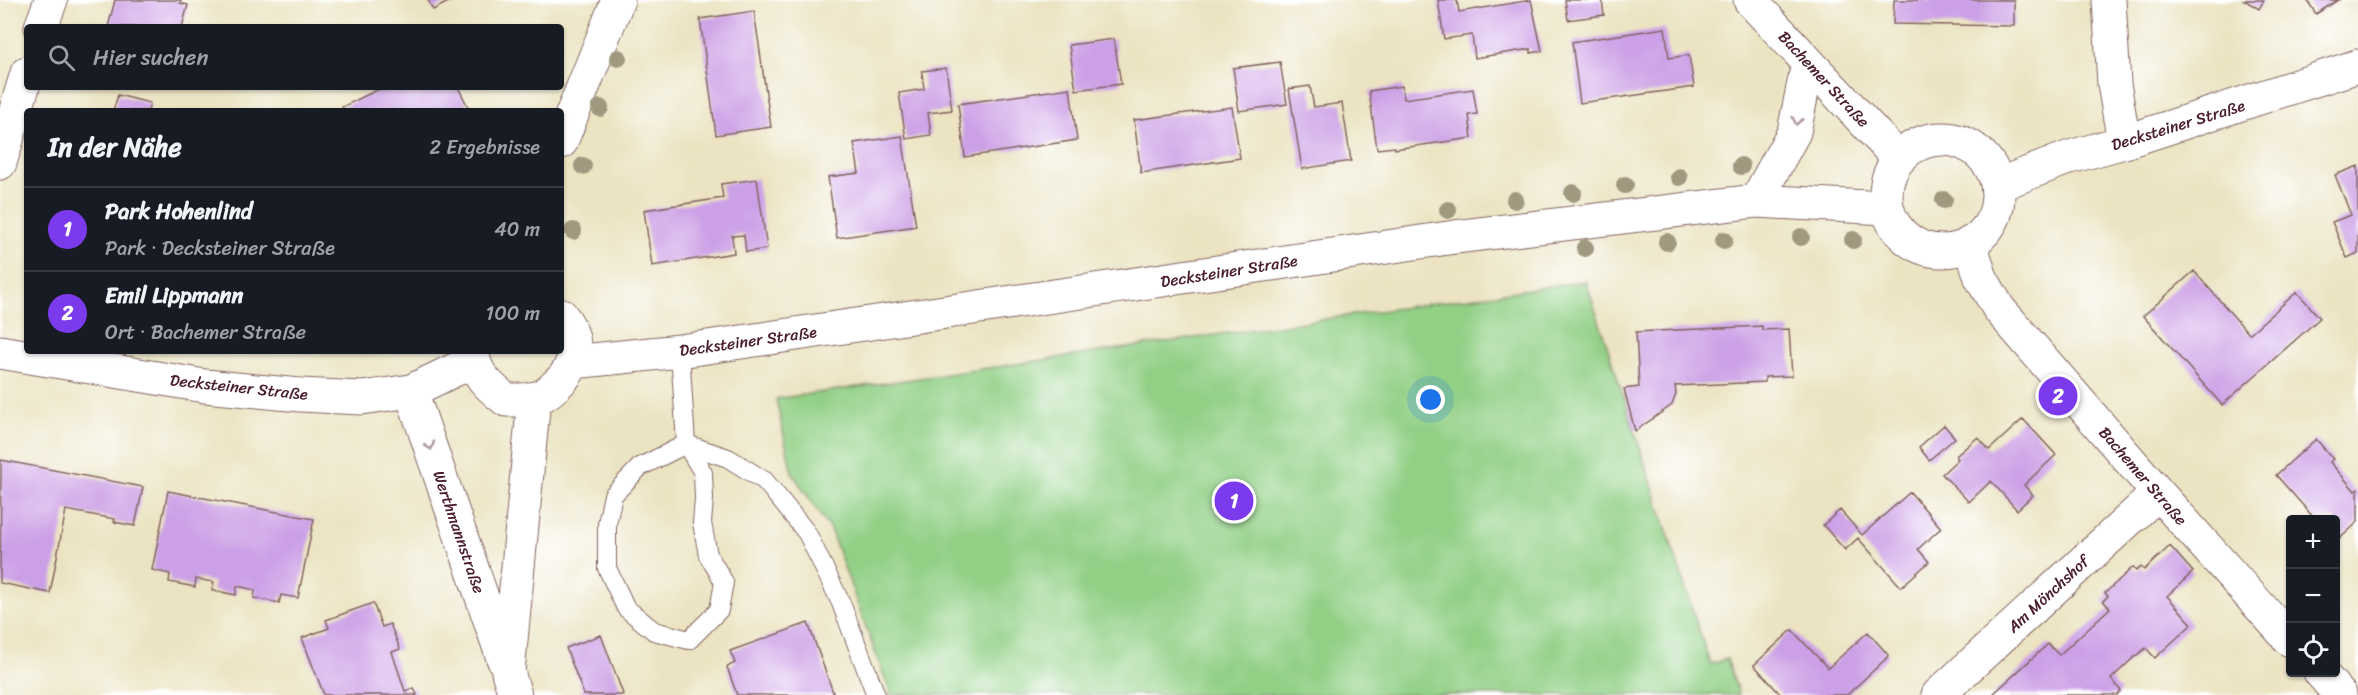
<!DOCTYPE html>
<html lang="de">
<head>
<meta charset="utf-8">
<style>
	body { margin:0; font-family:Sriracha,sans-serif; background:#20242c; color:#f1f3f6 }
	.controls { position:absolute; right:18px; bottom:18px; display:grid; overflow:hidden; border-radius:6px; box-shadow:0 2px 4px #0004 }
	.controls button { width:54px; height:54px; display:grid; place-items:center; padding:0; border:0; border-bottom:2px solid #363941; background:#171b24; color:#f1f3f6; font:30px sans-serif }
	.you { position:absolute; left:1431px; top:400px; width:21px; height:21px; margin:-15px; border:4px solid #fff; border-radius:50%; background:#1a73e8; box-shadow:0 0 0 9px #1a73e833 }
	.badge { display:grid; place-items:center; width:39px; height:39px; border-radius:50%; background:#7c3aed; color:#fff; font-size:20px; font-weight:700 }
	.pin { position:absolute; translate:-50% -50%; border:3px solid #fff; box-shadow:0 2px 6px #0006 }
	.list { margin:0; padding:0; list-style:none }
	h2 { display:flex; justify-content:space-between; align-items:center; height:78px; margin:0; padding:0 24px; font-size:26px }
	h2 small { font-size:20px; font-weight:400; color:#9ea1a6 }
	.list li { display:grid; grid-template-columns:39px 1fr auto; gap:18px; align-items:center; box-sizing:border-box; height:84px; padding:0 24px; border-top:2px solid #363941 }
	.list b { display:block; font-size:22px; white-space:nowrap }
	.list p { margin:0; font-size:20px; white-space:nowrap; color:#9ea1a6 }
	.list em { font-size:20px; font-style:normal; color:#9ea1a6 }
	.icon { flex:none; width:33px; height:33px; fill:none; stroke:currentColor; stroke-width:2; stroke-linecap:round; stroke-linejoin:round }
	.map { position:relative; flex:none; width:2358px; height:695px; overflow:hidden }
	.search { position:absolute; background:#171b24; box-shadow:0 2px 4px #0004; left:24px; top:24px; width:540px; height:66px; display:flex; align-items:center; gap:15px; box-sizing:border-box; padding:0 21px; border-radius:6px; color:#9ea1a6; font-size:22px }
	.panel { position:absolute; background:#171b24; box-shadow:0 2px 4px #0004; left:24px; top:108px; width:540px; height:246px; border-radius:6px }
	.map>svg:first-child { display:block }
	.park { fill:#92d086; stroke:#6e7858; stroke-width:1.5 }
	.building { fill:#cca0e6 }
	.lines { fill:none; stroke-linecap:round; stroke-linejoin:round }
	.service-casing { stroke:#826460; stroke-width:20 }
	.minor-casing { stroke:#826460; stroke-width:35 }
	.tertiary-casing { stroke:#826460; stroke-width:35 }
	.service { stroke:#fff; stroke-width:18 }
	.minor { stroke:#fff; stroke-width:33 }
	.tertiary { stroke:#fff; stroke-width:33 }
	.tree { fill:#a09980 }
	.oneway { stroke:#ae9aa0 }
	.labels { text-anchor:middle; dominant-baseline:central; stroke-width:5; stroke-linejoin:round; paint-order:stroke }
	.street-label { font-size:16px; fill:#4a1f2b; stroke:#fff }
</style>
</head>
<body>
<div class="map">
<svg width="2358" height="695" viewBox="0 0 2358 695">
	<rect width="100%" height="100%" fill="#fff"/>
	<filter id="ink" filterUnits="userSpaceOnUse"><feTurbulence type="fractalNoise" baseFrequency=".0167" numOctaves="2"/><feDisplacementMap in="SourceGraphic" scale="12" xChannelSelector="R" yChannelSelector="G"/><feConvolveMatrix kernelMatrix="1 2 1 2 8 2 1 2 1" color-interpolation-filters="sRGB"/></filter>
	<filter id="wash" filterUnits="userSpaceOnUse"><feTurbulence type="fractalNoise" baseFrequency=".008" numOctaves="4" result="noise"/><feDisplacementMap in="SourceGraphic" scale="24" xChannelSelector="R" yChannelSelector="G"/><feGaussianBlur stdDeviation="1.35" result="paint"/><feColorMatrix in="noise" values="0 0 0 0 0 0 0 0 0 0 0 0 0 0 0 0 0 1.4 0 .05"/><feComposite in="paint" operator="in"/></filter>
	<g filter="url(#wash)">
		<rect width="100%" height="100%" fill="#ebe3c1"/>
		<path class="park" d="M1586,281l124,383 17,-5 12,36h-848l-61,-166 -38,-56 -16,-74z"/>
		<g id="blocks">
			<path class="building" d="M115,0h66l-1,3 8,2 -6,22h-74z
				M428,0h24l-19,10z
				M1438,0h19l2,12 72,-12 11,51 -11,2v-4l-56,9 -3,-23 -28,4z
				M1565,0h37l2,15 -36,5z
				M1894,0h120v26l-121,-2z
				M2244,0h20l-5,9z
				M2307,0h31l-22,14z
				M754,11l17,116 -55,8 -16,-116z
				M1665,28l4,30 20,-3 5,32 -114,16 -8,-61z
				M1114,39l7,45 -45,6 -7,-45z
				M1280,62l7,42 -48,7 -6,-43z
				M946,68l6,42 -24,3 3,22 -25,4 -7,-46 25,-4 -2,-18z
				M1310,86l4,21 28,-4 9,58 -49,8 -13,-80z
				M1402,86l2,13 69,-10 4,25 -8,1 3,23 -77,11v-2l-18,2 -8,-58z
				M383,87h75l12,24h-126l-2,-4z
				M1070,88l7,52 -112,17 -7,-53z
				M118,95l32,8 -2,8h-35z
				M1232,107l8,51 -99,15 -7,-53z
				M902,136l14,90 -79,12 -9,-61 31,-4 -5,-30z
				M2358,166v87l-11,5 -15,-36 19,-7 -16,-40z
				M757,179l10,70 -21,3 -2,-17 -12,1 2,17 -82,13 -8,-56 79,-12 -2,-14z
				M2194,271l55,63 48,-42 23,26 -98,87 -79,-89z
				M1762,326v4l27,-1 3,47 -27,1v5l-90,4 1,8 -4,11 -37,26 -11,-42 15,-2 -3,-55z
				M2023,419l33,36 -32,30 9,10 -16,15 -26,-29 -22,21 -27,-28 16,-15 -2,-3 22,-19 11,13z
				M1944,425l11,13 -26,22 -10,-13z
				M2316,439l17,20 -3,3 25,29 3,-2v33l-22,20v-23h-21l-39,-44z
				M1,460l142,27 -8,39 -21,-4 1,-3 -49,-9 -16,83 -50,-10z
				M168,491l146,28 -16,79 -17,-3 -2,8 -25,-5 1,-8 -18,-4 -1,9 -24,-5 2,-8 -18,-3 -1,8 -26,-5 1,-8 -18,-4z
				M1910,492l31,36 -23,21 11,13 -28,25 -43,-49 -13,12 -22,-25 17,-15 22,25z
				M2170,546l23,26 -26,24 25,28 -37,34 -9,-10 -14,11 -21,20 10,12 -4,4h-125l56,-51 11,11 51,-47 -7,-7 5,-5 -3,-3 28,-26 3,4 5,-4 3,3z
				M373,603l9,24 8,-3 10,25 -8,3 13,39 9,-3 3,7h-93l-22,-57 27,-10 -3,-8z
				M808,623l26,72h-97l-10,-28 8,-4 -5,-12z
				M1792,630l36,38 40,-36 21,24 -42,39h-66l-27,-30z
				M601,635l22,59 -1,1h-38l-18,-47z"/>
		</g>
	</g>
	<g filter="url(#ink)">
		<use href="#blocks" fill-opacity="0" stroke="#826460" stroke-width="1.5"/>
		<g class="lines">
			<defs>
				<path id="service" d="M680,351l6,93 -46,23 -27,28 -6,29v44l19,40 28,23 35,9 30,-30 5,-28 -16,-27 -6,-32 2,-24 -1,-26 -17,-29
					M686,444l42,14 37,23 42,52 34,70 35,92"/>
				<path id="minor" d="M2109,0l5,84 10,58
					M41,27l10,-27
					M561,142l57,-142
					M0,163l27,-90
					M1970,243l11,35 18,31 159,184 132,147
					M411,391l93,270
					M2320,672l20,23
					M515,695l-7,-23 26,-273
					M1938,695l220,-202"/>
				<path id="tertiary" d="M1750,0l148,158
					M1886 195a56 56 0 1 1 112 0a56 56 0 1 1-112 0Z
					M1998,185l72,-28 54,-15 234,-76
					M1756,201l38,-69 14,-69
					M473,351c0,22 17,36 33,49 9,0 20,1 29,-2 8,-1 14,-6 20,-12 24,-20 25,-47 6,-71
					M0,352l205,34 95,9 62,3 49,-7 62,-30
					M573,362l107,-11 775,-114 301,-36 130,7"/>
			</defs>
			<use href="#service" class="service-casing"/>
			<use href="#minor" class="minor-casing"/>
			<use href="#tertiary" class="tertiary-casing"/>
			<use href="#service" class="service"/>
			<use href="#minor" class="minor"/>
			<use href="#tertiary" class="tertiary"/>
		</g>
		<g class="tree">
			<circle cx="618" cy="58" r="9"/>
			<circle cx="600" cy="108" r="9"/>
			<circle cx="583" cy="166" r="9"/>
			<circle cx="1741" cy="166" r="9"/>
			<circle cx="1679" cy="177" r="9"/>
			<circle cx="1625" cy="185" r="9"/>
			<circle cx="1573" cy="193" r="9"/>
			<circle cx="1515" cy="200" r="9"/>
			<circle cx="1944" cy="200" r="9"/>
			<circle cx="1448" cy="210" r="9"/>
			<circle cx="573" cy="231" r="9"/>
			<circle cx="1801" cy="237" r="9"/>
			<circle cx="1724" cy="240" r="9"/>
			<circle cx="1853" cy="240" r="9"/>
			<circle cx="1667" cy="242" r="9"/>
			<circle cx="1585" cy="248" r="9"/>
		</g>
		<defs><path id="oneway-chevron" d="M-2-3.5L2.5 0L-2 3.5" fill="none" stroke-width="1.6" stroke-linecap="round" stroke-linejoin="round" transform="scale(1.5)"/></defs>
		<g class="oneway">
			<use href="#oneway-chevron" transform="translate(1797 121) rotate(101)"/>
			<use href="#oneway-chevron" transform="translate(430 446) rotate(71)"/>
		</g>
	</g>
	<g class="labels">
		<g class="street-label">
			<text transform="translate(1824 79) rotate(47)">Bachemer Straße</text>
			<text transform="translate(2178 125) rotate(-17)">Decksteiner Straße</text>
			<text transform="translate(1229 271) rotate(-9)">Decksteiner Straße</text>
			<text transform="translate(748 341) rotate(-8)">Decksteiner Straße</text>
			<text transform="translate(239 387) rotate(6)">Decksteiner Straße</text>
			<text transform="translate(2143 476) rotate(49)">Bachemer Straße</text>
			<text transform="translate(459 532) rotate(71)">Werthmannstraße</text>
			<text transform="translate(2048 594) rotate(-43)">Am Mönchshof</text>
		</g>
	</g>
</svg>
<div class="controls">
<button>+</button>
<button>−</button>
<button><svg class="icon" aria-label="locate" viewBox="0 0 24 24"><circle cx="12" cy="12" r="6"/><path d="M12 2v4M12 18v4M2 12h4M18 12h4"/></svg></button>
</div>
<div class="you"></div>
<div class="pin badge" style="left:1234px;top:501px">1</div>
<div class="pin badge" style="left:2058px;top:396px">2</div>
<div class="search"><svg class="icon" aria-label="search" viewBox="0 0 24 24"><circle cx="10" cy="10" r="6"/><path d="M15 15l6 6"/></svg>Hier suchen</div>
<section class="panel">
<h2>In der Nähe<small>2 Ergebnisse</small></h2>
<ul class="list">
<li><span class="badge">1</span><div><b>Park Hohenlind</b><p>Park · Decksteiner Straße</p></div><em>40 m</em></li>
<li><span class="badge">2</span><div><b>Emil Lippmann</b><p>Ort · Bachemer Straße</p></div><em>100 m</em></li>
</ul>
</section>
</div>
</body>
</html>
